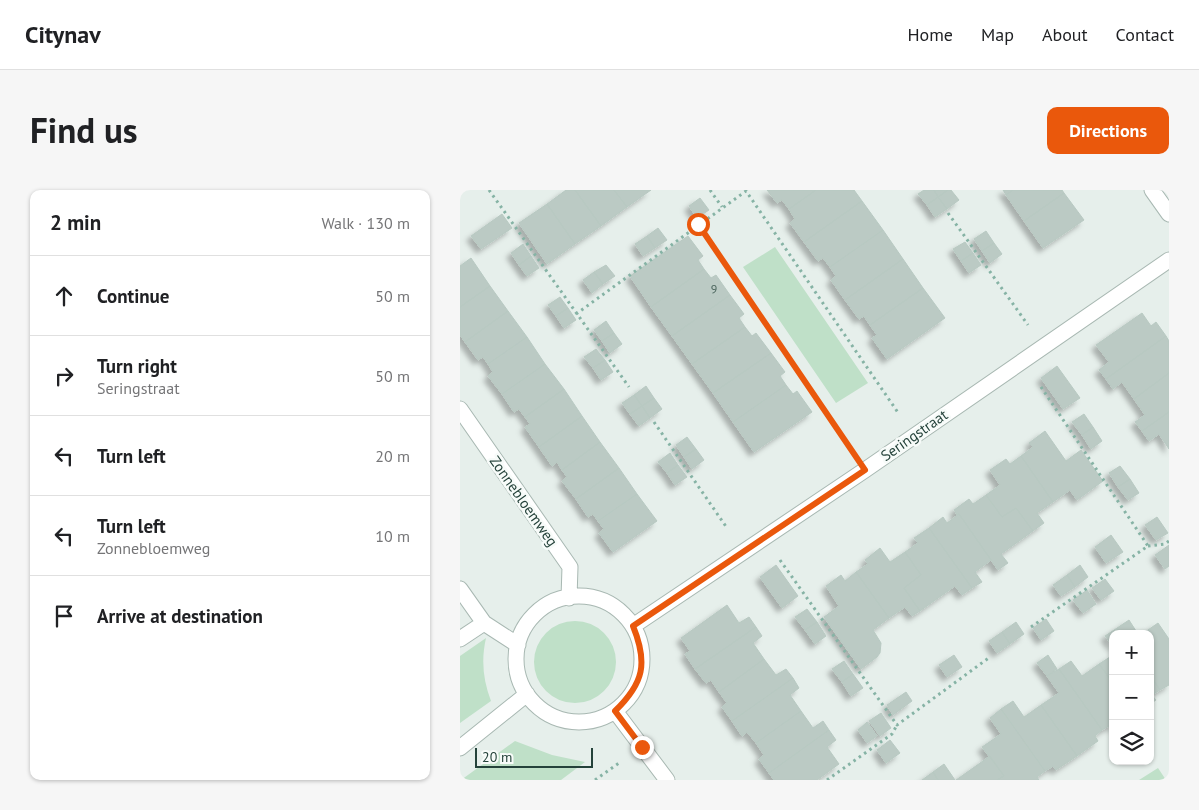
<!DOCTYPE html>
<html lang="en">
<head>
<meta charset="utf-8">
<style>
	body { margin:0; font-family:"PT Sans",sans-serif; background:#f6f6f6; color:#202124 }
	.controls { position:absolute; right:15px; bottom:15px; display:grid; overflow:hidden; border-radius:10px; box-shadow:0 1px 4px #0004 }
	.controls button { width:45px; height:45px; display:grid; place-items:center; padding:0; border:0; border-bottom:1px solid #e0e0e0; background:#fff; color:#202124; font:25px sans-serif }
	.scale { position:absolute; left:15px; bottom:12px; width:118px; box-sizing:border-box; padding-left:5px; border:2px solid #24423a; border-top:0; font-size:14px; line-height:18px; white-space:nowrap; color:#24423a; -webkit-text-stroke:4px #f7fbf9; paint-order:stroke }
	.stop { position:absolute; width:15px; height:15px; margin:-11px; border:4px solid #ea580c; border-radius:50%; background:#fff }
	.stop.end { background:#ea580c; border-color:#fff; box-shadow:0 1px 5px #0008 }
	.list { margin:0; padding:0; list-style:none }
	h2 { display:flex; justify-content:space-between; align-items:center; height:65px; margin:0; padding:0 20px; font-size:21px }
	h2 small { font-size:16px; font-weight:400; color:#757577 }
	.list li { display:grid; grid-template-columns:32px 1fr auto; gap:15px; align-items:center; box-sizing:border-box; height:80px; padding:0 20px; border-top:1px solid #e0e0e0 }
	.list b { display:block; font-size:19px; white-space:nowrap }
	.list p { margin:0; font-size:16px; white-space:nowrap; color:#757577 }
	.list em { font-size:16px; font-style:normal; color:#757577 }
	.icon { flex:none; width:28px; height:28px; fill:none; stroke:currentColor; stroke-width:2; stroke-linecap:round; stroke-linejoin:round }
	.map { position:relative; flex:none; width:709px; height:590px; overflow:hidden; border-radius:10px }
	header { display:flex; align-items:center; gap:30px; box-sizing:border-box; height:70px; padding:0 25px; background:#fff; border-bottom:1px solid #e0e0e0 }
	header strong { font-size:24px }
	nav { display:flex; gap:28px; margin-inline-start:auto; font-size:18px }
	.intro { display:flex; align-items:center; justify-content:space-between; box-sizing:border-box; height:120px; padding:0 30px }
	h1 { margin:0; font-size:35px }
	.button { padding:12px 22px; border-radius:10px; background:#ea580c; color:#fff; font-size:18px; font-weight:700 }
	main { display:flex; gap:30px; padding:0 30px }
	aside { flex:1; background:#fff; border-radius:10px; box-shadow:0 1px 4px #0004 }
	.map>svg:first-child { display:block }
	.green { fill:#bfe0c8 }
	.building { fill:#bbcac4; stroke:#b8c9c2; filter:url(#shadow) }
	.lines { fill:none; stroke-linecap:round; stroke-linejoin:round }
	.minor-casing { stroke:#a8b8b2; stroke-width:17 }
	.path { stroke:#86b3a5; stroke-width:3; stroke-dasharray:2.5 4; stroke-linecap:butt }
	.minor { stroke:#fff; stroke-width:15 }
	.route { stroke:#ea580c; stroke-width:6 }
	.labels { text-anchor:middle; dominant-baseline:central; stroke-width:5; stroke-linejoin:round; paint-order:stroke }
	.number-label { font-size:12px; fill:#4a645c }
	.street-label { font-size:15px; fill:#24423a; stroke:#f7fbf9 }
</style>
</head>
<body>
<header>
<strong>Citynav</strong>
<nav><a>Home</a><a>Map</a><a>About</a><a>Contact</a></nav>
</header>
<div class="intro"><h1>Find us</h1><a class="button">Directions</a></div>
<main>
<aside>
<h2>2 min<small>Walk · 130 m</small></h2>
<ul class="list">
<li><svg class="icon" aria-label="ahead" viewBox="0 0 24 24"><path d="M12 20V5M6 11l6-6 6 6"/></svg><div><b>Continue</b></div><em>50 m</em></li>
<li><svg class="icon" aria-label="right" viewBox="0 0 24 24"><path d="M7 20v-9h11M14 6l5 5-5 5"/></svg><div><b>Turn right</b><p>Seringstraat</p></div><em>50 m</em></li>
<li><svg class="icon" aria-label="left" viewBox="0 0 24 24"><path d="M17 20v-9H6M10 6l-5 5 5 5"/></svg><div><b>Turn left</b></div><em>20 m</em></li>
<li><svg class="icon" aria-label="left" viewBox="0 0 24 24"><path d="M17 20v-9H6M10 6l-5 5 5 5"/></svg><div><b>Turn left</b><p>Zonnebloemweg</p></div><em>10 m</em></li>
<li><svg class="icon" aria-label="arrive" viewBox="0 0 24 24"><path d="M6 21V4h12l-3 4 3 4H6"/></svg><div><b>Arrive at destination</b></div></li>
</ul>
</aside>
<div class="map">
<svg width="709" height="590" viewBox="0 0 709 590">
	<defs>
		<filter id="shadow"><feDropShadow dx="-4.5" dy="4.5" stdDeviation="2.5" flood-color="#0004"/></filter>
	</defs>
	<rect width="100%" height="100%" fill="#e6efeb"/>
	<path class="green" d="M315,57l93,136 -32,20 -93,-136z
		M74 472a41 41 0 1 1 82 0a41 41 0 1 1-82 0Z
		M26,448c-5,22 -3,42 5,63l-31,22v-67z
		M55,551l37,14 33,7 -24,18h-100z
		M698,578l8,12h-27z"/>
	<path class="building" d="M106,0h9l26,36 -26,18 -28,-40z
		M115,0h39l13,17 -26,19z
		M154,0h37l-24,17z
		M307,0h49l-27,19 -7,-9 -5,3z
		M356,0h38l8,11 -58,41 -14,-19 5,-4 -6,-10z
		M464,0h10l4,7 -11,8 -9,-11z
		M474,0h14l-10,7z
		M488,0h3l8,10 -12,9 -9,-12z
		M543,0h10l-7,5z
		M553,0h49l2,3 -40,28 -18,-26z
		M604,3l20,27 -41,28 -19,-27z
		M478,7l9,12 -12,8 -8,-12z
		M240,8l9,12 -12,8 -8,-12z
		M402,11l21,29 -53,37 -7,-9 -5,3 -14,-19z
		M87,14l28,40 -28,20 -28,-41z
		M42,24l10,14 -31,21 -10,-13z
		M198,38l9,12 -12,8 -8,-12z
		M423,40l20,29 -58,41 -14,-20 5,-4 -6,-9z
		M526,41l8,12 -12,8 -8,-12z
		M187,46l8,12 -12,8 -8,-12z
		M228,46l15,20 -5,4 6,9 -53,38 -21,-31z
		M505,52l8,11 -12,8 -8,-12z
		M534,53l8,11 -12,9 -8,-12z
		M63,54l8,12 -12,9 -8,-12z
		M513,63l8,12 -12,8 -8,-12z
		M71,66l8,12 -12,8 -8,-11z
		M11,68l19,28 -30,21v-41z
		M443,69l20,29 -53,37 -6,-9 -5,3 -14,-19z
		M146,75l9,11 -12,8 -9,-12z
		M244,79l7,9 5,-3 14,20 -58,41 -21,-29z
		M134,82l9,12 -11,9 -9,-13z
		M30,96l18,25 -43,31 -5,-7v-28z
		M463,98l22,30 -58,41 -15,-21 5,-3 -7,-10z
		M270,105l14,19 -5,4 6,9 -53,37 -20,-28z
		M100,107l8,11 -12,8 -8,-11z
		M108,118l8,12 -12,8 -8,-12z
		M48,121l19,26 -39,27 -5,-7 -5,3 -13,-18z
		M682,123l9,13 5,-4 10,14 -60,43 -7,-9 10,-8 -13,-17z
		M146,131l8,12 -12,8 -8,-11z
		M285,137l7,9 4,-3 15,20 -58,40 -21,-29z
		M154,143l8,11 -12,9 -8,-12z
		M706,146l3,5v32l-35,26 -12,-17 -9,7 -7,-10z
		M67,147l18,27 -43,30 -14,-18 5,-4 -5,-8z
		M136,159l9,11 -12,8 -9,-11z
		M311,163l14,19 -5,4 6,9 -53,37 -20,-29z
		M145,170l8,12 -12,8 -8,-12z
		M85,174l19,25 -39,28 -6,-8 -5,3 -12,-18z
		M597,176l23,32 -17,11 -22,-31z
		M709,183v39l-27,19 -7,-9 10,-7 -11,-16z
		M326,195l7,9 4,-3 15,21 -58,40 -21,-30z
		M186,196l8,12 -12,8 -8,-11z
		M104,199l18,27 -43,31 -14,-20 5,-3 -5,-7z
		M174,205l8,11 -12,8 -8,-11z
		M194,208l8,11 -12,9 -8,-12z
		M182,216l8,12 -11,8 -9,-12z
		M709,222v37l-10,-15 -10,7 -7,-10z
		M624,224l9,13 -11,8 -10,-13z
		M122,226l18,26 -38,28 -5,-8 -5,4 -13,-19z
		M633,237l9,14 -11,8 -9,-14z
		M585,241l21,30 15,-11 22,31 -26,19 -7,-10 -17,12 -32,-46 12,-9 -4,-4z
		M227,247l9,12 -12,8 -8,-12z
		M140,252l19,26 -43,31 -14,-18 5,-4 -5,-7z
		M236,259l8,11 -12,9 -8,-12z
		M210,263l8,12 -11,8 -9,-11z
		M561,266l32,46 -16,11 7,10 -11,8 -17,-23 -14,9 -16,-22 14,-10 -10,-15 16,-11 4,5z
		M218,275l9,12 -12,8 -8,-12z
		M660,276l10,13 -12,8 -9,-14z
		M159,278l18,26 -39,27 -5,-7 -5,3 -12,-18z
		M670,289l9,14 -11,7 -10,-13z
		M177,304l20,27 -44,31 -14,-19 5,-4 -6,-8z
		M526,305l16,22 14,-9 17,23 -32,23 7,9 -10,7 -39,-56 -2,1 -3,-5 15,-11 4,5z
		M499,324l32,46 -16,12 7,10 -10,6 -43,-60 14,-11 4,6z
		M697,327l11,16 -12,7 -11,-15z
		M469,338l43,60 -10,7 -7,-9 -35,25 -16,-23 17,-13 -16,-23 13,-9 -4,-5z
		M651,345l12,17 -17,11 -11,-16z
		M709,355v21l-4,3 -10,-14z
		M420,358l10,14 15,-10 16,23 -17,13 16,23 -8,5 -7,-9 -16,11 -33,-46 12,-8 -3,-4z
		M316,375l22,31 -16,12 -22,-31z
		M620,375l8,12 -13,10 -8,-12z
		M396,382l33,46 -16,12 8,13 -1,10 -3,4 -16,12 -37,-52 15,-11 -13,-20 15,-11 4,6z
		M607,385l8,12 -14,9 -8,-11z
		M645,389l9,12 -13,9 -9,-12z
		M627,400l9,14 -13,9 -10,-13z
		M267,415l12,18 10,-6 7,10 -61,42 -10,-15 5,-3 -9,-13z
		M347,419l10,13 -12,8 -10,-13z
		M586,429l8,12 -13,9 -8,-12z
		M669,430l9,14h-17l-4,-6z
		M357,432l9,14 -11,8 -10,-14z
		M556,432l8,12 -14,10 -8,-12z
		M698,433l11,16v46l-9,5 -10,-15v-41h-8z
		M296,437l6,9 -9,7 11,16 -45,33 -8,-12 -5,3 -11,-14z
		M657,438l4,6h-8v13l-8,-11z
		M542,442l8,12 -13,9 -8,-12z
		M494,465l8,12 -15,10 -8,-12z
		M588,465l9,14 -10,7 -10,-13z
		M653,465v28l-14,-19z
		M304,469l12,16 10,-6 7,9 -61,43 -10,-14 5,-4 -8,-11z
		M384,471l9,13 -11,8 -10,-13z
		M611,471l11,15 17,-12 14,19v45l-2,-3 -9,5 -43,-61z
		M599,479l43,61 -7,6 3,5 -21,15 -36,-51 18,-12 -12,-17z
		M393,484l10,14 -12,8 -9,-14z
		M690,485l10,15 -8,5 4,5 -6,4z
		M333,488l6,10 -9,7 11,16 -45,32 -9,-11 -5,4 -10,-15z
		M446,502l6,9 -19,14 -6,-10z
		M553,511l11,16 17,-12 36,51 -21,14 -3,-4 -8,5 -44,-62z
		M541,519l44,62 -8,6 2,3h-42l7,-4 -22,-29 19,-13 -11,-16z
		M341,521l12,17 10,-7 6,9 -60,43 -10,-14 5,-4 -8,-12z
		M421,523l10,15 -11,8 -11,-15z
		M407,532l10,14 -10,7 -9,-13z
		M369,540l7,10 -9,7 12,17 -22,16h-43l-5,-7z
		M430,550l10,13 -14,10 -9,-13z
		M530,566l14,20 -7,4h-41z
		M484,574l11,16h-17l-5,-8z
		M473,582l5,8h-16z"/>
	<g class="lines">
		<defs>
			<path id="minor" d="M692,0l17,24
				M0,219l110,158 -1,31
				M0,399l24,34 34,22
				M56 469a63 63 0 1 1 126 0a63 63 0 1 1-126 0Z
				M173,436l232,-156 304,-210
				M0,449l24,-16
				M155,521l52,69
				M0,558l67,-54"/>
		</defs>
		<use href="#minor" class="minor-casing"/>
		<path class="path" d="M29,0l140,197
			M250,0l12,17
			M488,23l80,112
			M238,35l152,222
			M116,124l170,-123 153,223
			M194,232l73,106
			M688,356l17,-2 4,-3
			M320,370l117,165 93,-68
			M571,437l117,-81 -109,-162
			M135,590l24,-17
			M367,590l65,-46 5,-9"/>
		<use href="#minor" class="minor"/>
	</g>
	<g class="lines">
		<path class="route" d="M182,557l-27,-36c29,-28 33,-48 18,-85l232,-156 -167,-246"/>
	</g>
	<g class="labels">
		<g class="number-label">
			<text x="254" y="98">9</text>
		</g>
		<g class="street-label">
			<text transform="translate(454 245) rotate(-35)">Seringstraat</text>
			<text transform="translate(64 311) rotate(55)">Zonnebloemweg</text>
		</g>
	</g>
</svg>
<div class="controls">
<button>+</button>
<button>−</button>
<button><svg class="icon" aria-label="layers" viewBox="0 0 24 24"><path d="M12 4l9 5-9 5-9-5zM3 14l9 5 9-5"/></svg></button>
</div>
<div class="scale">20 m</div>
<div class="stop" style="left:238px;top:34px"></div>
<div class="stop end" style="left:182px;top:557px"></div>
</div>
</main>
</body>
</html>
